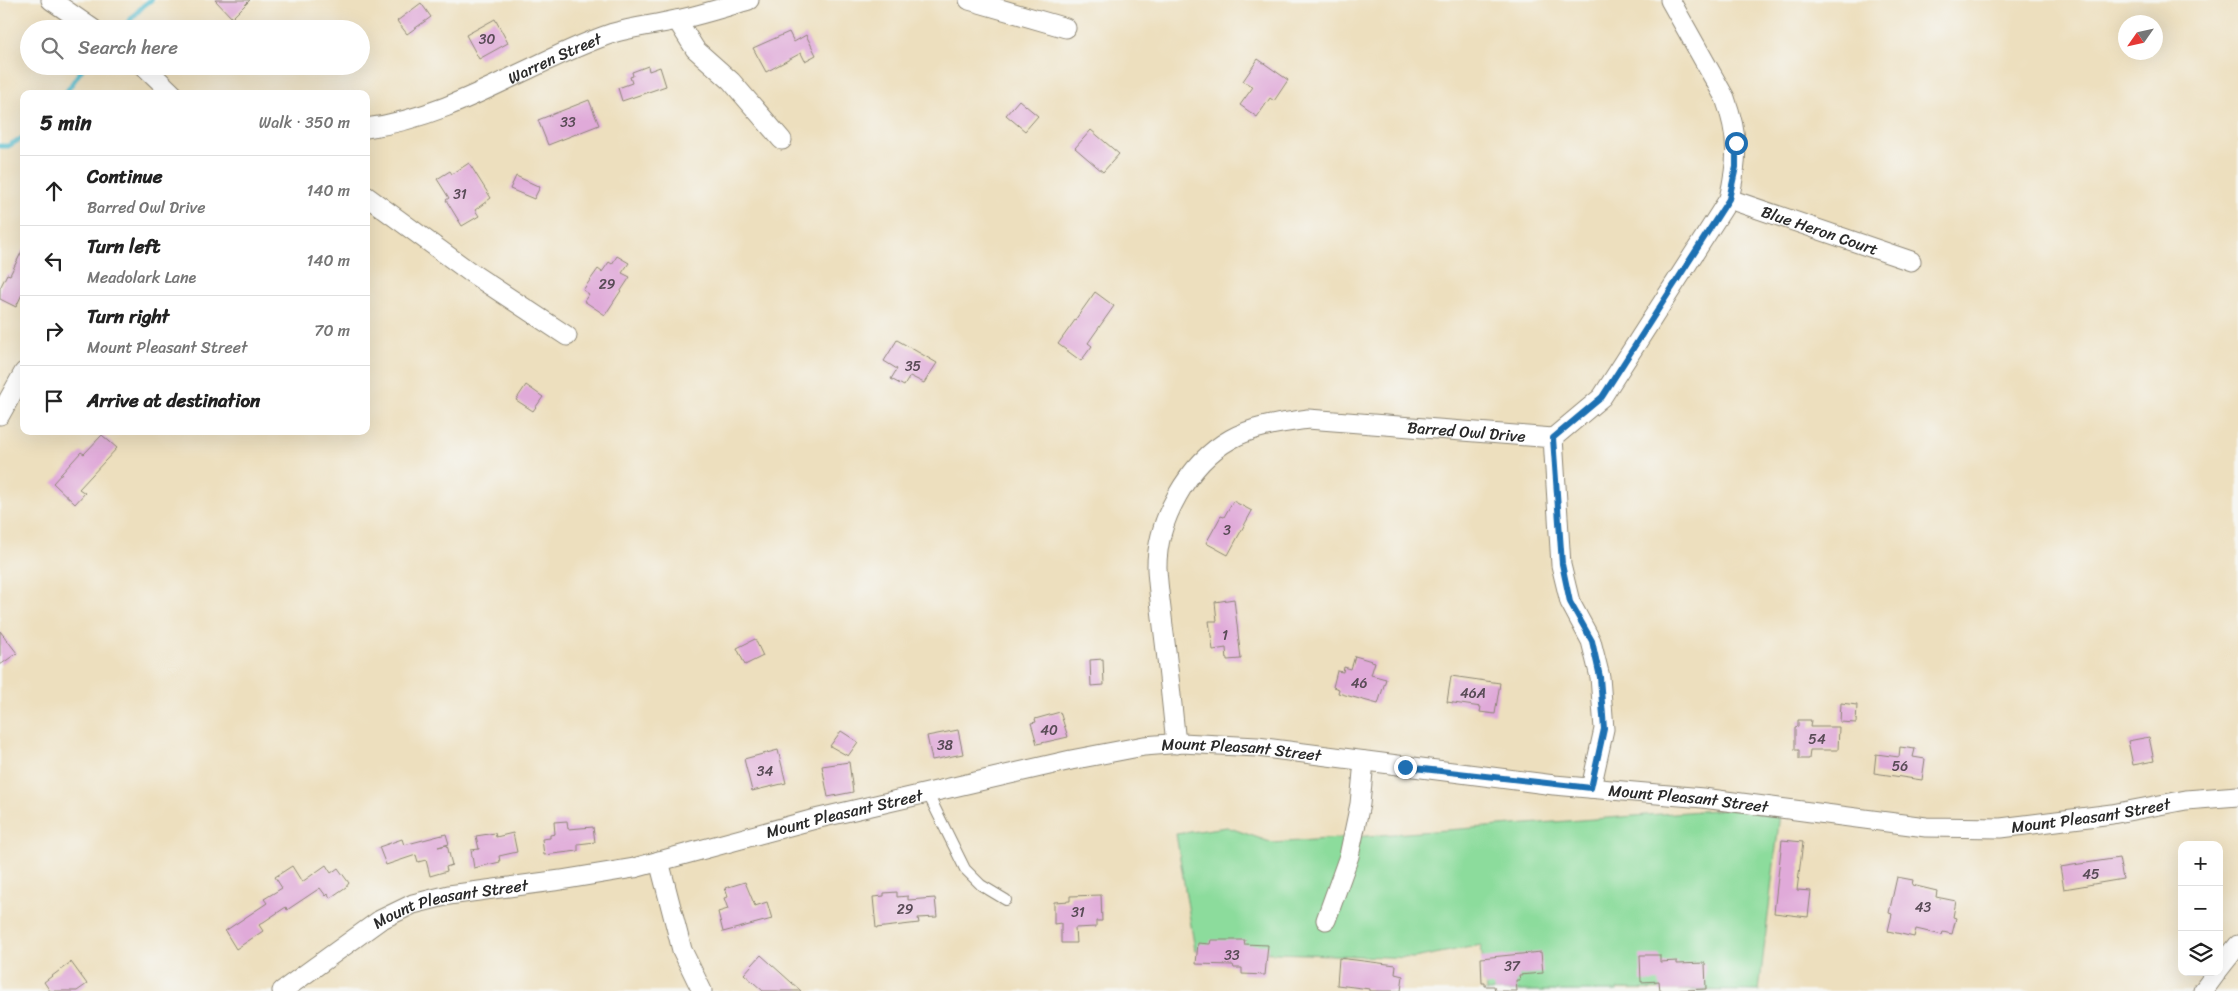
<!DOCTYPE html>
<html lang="en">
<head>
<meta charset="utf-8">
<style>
	body { margin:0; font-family:Sriracha,sans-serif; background:#f2f2f2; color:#222 }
	.controls { position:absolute; right:15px; bottom:15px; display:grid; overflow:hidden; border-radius:10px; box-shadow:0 5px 20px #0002 }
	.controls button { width:45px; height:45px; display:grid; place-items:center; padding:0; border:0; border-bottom:1px solid #e0e0e0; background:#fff; color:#222; font:25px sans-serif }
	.compass { position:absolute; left:2118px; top:15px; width:45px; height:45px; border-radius:50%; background:#fff; box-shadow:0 5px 20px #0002; rotate:236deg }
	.stop { position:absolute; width:15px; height:15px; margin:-11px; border:4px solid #1f6fb2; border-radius:50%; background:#fff }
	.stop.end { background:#1f6fb2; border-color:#fff; box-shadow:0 1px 5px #0008 }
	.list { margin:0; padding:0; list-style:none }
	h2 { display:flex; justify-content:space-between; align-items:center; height:65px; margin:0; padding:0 20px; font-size:21px }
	h2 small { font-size:16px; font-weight:400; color:#767676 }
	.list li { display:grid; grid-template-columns:32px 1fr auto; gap:15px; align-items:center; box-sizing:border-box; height:70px; padding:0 20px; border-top:1px solid #e0e0e0 }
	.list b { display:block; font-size:19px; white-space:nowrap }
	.list p { margin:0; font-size:16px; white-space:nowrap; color:#767676 }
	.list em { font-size:16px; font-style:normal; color:#767676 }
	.icon { flex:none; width:28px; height:28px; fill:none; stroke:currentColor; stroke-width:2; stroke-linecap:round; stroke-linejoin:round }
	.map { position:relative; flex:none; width:2238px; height:991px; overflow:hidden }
	.search { position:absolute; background:#fff; box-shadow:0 5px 20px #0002; left:20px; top:20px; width:350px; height:55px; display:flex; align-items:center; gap:12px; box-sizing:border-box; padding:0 18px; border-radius:28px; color:#767676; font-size:19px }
	.panel { position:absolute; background:#fff; box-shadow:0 5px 20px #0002; left:20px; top:90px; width:350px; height:345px; border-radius:10px }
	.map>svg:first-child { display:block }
	.green { fill:#8cdc9c; stroke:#5c8464 }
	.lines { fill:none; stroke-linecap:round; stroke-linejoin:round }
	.stream { stroke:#53bdcf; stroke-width:5 }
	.building { fill:#e0aad9 }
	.service-casing { stroke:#8c8574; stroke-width:12 }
	.minor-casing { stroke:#8c8574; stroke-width:21 }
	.service { stroke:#fff; stroke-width:10 }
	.minor { stroke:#fff; stroke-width:19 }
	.route { stroke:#1f6fb2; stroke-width:6 }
	.labels { text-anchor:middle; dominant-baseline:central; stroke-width:4; stroke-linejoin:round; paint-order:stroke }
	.number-label { font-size:14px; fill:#584b56 }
	.street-label { font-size:16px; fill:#2b2b2b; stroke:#f6f6f2 }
</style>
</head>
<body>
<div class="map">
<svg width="2238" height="991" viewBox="0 0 2238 991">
	<rect width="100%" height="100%" fill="#f6f6f2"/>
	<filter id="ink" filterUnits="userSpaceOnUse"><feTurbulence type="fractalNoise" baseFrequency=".02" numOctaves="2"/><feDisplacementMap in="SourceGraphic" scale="10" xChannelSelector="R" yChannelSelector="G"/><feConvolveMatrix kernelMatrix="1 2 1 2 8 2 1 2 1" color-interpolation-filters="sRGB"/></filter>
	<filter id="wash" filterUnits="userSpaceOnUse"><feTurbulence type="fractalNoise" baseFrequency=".0096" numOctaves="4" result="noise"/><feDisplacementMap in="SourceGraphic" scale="20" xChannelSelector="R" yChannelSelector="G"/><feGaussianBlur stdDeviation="1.12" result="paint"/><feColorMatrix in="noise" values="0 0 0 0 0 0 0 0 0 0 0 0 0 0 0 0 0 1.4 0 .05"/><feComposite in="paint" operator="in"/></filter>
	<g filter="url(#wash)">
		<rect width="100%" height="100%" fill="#eddfbe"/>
		<path class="green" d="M1781,805l-22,186 -142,-2v2h-131l-5,-46 -67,13 -219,-8 -19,-116 51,-7 46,16z"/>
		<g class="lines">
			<path class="stream" d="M122,29l21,-23 8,-6
				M65,94l19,-28
				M0,146h8l16,-9"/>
		</g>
		<g id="blocks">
			<path class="building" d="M215,0h35l-18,18z
				M421,3l10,14 -24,17 -10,-13z
				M495,19l13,24 -29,16 -13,-24z
				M789,32l5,10 12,-7 10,20 -11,6 -4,-8 -35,19 -13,-24z
				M1258,59l30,21 -14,21 -4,-3 -13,19 -17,-12 13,-18 -10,-6z
				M648,66l1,5 11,-4 6,19 -44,15 -4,-13 14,-5 -2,-6 3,-1 -1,-4z
				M589,100l10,25 -51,20 -10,-25z
				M1019,100l19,16 -13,15 -19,-16z
				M1091,130l28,24 -16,18 -28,-24z
				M469,163l22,35 -16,12 4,6 -17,10 -16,-26 3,-2 -12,-19 13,-8 2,3z
				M516,176l24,11 -6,12 -24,-10z
				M24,247v43l-8,17 -16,-8v-11l7,-14 3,1z
				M617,256l12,7 -7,10 8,4 -25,38 -21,-14 5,-7 -6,-4 15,-21 4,3 7,-10 3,2z
				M1095,292l19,14 -26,37 4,3 -11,15 -23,-17z
				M897,340l40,23 -13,20 -14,-7 -6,10 -13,-7 6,-10 -13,-8z
				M526,385l17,12 -10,14 -17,-11z
				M102,435l15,13 -38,41 6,4 -10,11 -22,-21 28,-31 3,2z
				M1233,501l19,10 -24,44 -22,-12 15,-27 3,1z
				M1234,599l7,60 -14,1 -1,-12 -13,2 -4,-29h8l-2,-19z
				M0,631l17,22 -17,12z
				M755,639l8,17 -18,9 -8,-17z
				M1355,656l20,6 -4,13 15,4 -8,25 -40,-11 1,-4 -6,-2 4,-16 6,1 1,-5 7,2z
				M1103,659l1,26 -13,1 -1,-26z
				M1451,676l49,7 -5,31 -15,-2 1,-5 -34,-5z
				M1841,703l16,2 -1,18 -16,-1z
				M1060,712l8,25 -31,7 -6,-21 5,-1 -1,-3z
				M1798,720h13l-1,7h29l-1,23h-28l-1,9h-10v-9h-4v-22l3,-1z
				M958,730l5,24 -31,6 -5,-24z
				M841,731l17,11 -10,14 -18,-10z
				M2149,737l5,24 -21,4 -5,-24z
				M1900,747l15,2 -2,8 12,2 -3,21 -48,-7 2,-19 23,3z
				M778,750l8,33 -34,8 -8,-32z
				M849,762l4,30 -25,5 -6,-31z
				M567,821l1,8 25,-2 2,15 -17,2v7l-34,4 -2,-16 8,-1v-3l5,-1 -1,-12z
				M495,833l1,4 17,-4 4,19 -18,4 1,6 -26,6 -3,-18 8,-1 -3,-13z
				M446,834l3,10 -11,3 9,-2 5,20 -6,2 1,4 -17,5 -4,-16 -8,2 -2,-7 -30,10 -7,-18 23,-8 2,6z
				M1782,840l21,2 -6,48 14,1 -3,26 -34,-4z
				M2119,858l4,21 -59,10 -4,-22z
				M326,865l5,8 7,-5 11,15 -3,4 -16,11 -2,-4 -2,2 -6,-8 -33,22 -1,-3 -27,18 4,6 -27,18 -11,-18 42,-28 -3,-4 18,-11 -7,-11 17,-11 10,16z
				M1897,877l16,3 -1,5 25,6 -1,6 20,4 -3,16 3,1 -4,16 -9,-2 -1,3 -26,-6 -2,8 -26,-6 4,-17 -3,-1z
				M745,882l10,24 12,-4 5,17 -49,13 -5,-20 10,-3 -4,-11 4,-1 -3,-9z
				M897,892v5l11,-1v4l27,-2 2,19 -19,1 1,5 -43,5 -3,-31 11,-1v-3z
				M1101,895l1,26h-6v6l-21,1 1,15h-15v-20l-7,1v-22l16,-1v-5z
				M1211,940h34l-1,4 24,1 -3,30 -23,-1v-6h-8l-1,-3 -37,-1 2,-21 12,1z
				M1541,952l2,21 -24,2 1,5h-4l1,11h-22l-1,-5h-9v-3h-3l-1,-25z
				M761,955l40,36h-38l-19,-17z
				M1640,955h20v7l17,-1v3l28,-1 1,26 -46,2 -1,-10 -18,1z
				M1339,958l57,7 -1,9 8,2 -2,15h-31v-2l-33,-4z
				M71,962l16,22 -10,7h-27l-6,-9z"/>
		</g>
	</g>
	<g filter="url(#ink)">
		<use href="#blocks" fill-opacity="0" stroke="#8c8574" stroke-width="1"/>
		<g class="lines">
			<defs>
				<path id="service" d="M928,794l37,75 16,16 25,15"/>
				<g id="minor">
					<path d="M51,0l42,29"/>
					<path d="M969,0l97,28"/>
					<path d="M677,20l18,29 36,32 51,59"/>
					<path d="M144,66l29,28"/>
					<path id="s1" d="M366,128c91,-12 162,-66 247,-95 20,-6 42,-8 63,-13 25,-5 49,-13 73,-20"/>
					<path d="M366,196l104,76 97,64"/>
					<path id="s2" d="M1729,199l182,62"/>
					<path d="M0,415l24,-43"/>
					<path d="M1553,438l8,127 9,37 21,39 9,36 4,52 -13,59"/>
					<path id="s3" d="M1176,744c-4,-40 -8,-79 -13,-118 -2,-19 -5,-38 -6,-57 -1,-48 31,-106 74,-130 24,-13 50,-16 77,-20l245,19 49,-41 127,-198c9,-39 10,-62 -4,-101l-55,-98"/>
					<path d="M659,861l23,89 20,41"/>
					<path d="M1326,920l23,-64 11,-52 4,-43"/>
					<path d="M2219,969l19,-24"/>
					<path id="s4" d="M282,991l98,-71 33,-16 36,-9 112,-15 73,-12 181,-49 256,-59 73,-14 38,-3 75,4 297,38 149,13 223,29 75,1 111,-14 74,-14 52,-4"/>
					<path d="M2203,991l14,-19"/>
				</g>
			</defs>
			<use href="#service" class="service-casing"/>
			<use href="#minor" class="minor-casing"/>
			<use href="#service" class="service"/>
			<use href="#minor" class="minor"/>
		</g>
	</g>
	<g class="lines" filter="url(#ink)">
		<path class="route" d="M1405,767l186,21 13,-59 -4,-52 -8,-36 -22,-39 -8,-38 -9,-126 49,-41 127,-198 7,-32v-24"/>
	</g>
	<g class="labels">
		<g class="number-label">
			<text x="487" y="39">30</text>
			<text x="568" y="122">33</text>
			<text x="460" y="194">31</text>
			<text x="607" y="284">29</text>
			<text x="913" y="366">35</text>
			<text x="1227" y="530">3</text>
			<text x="1225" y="635">1</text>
			<text x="1359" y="683">46</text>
			<text x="1473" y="693">46A</text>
			<text x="1049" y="730">40</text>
			<text x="1817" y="739">54</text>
			<text x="945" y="745">38</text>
			<text x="1900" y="766">56</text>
			<text x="765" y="771">34</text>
			<text x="2091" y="874">45</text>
			<text x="1923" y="907">43</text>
			<text x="905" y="909">29</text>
			<text x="1078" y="912">31</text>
			<text x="1232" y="955">33</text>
			<text x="1512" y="966">37</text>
		</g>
		<g class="street-label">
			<text stroke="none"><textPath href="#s1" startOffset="202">Warren Street</textPath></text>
			<text stroke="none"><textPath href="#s2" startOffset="96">Blue Heron Court</textPath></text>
			<text stroke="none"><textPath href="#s3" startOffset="571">Barred Owl Drive</textPath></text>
			<text stroke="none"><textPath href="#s4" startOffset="1004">Mount Pleasant Street</textPath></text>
			<text stroke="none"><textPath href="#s4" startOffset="1454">Mount Pleasant Street</textPath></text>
			<text stroke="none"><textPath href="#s4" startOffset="599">Mount Pleasant Street</textPath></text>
			<text stroke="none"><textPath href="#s4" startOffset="1859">Mount Pleasant Street</textPath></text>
			<text stroke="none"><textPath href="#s4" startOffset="194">Mount Pleasant Street</textPath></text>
		</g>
	</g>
</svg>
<div class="controls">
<button>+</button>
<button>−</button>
<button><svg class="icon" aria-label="layers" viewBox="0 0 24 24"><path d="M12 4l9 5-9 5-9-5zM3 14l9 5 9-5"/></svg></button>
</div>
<svg class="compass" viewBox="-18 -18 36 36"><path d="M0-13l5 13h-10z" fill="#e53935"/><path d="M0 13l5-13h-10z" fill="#767676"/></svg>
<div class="stop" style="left:1736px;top:143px"></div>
<div class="stop end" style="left:1405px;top:767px"></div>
<div class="search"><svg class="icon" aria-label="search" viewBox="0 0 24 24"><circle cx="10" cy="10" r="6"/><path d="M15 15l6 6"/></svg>Search here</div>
<section class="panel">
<h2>5 min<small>Walk · 350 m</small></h2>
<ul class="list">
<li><svg class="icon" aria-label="ahead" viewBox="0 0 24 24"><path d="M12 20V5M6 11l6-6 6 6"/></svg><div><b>Continue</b><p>Barred Owl Drive</p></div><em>140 m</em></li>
<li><svg class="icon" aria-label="left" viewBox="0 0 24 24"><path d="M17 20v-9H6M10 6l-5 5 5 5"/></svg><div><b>Turn left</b><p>Meadolark Lane</p></div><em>140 m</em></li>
<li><svg class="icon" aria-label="right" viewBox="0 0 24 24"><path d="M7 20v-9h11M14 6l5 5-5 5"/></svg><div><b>Turn right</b><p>Mount Pleasant Street</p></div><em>70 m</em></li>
<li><svg class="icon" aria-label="arrive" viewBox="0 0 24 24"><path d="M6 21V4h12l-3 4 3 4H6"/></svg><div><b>Arrive at destination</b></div></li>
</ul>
</section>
</div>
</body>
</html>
